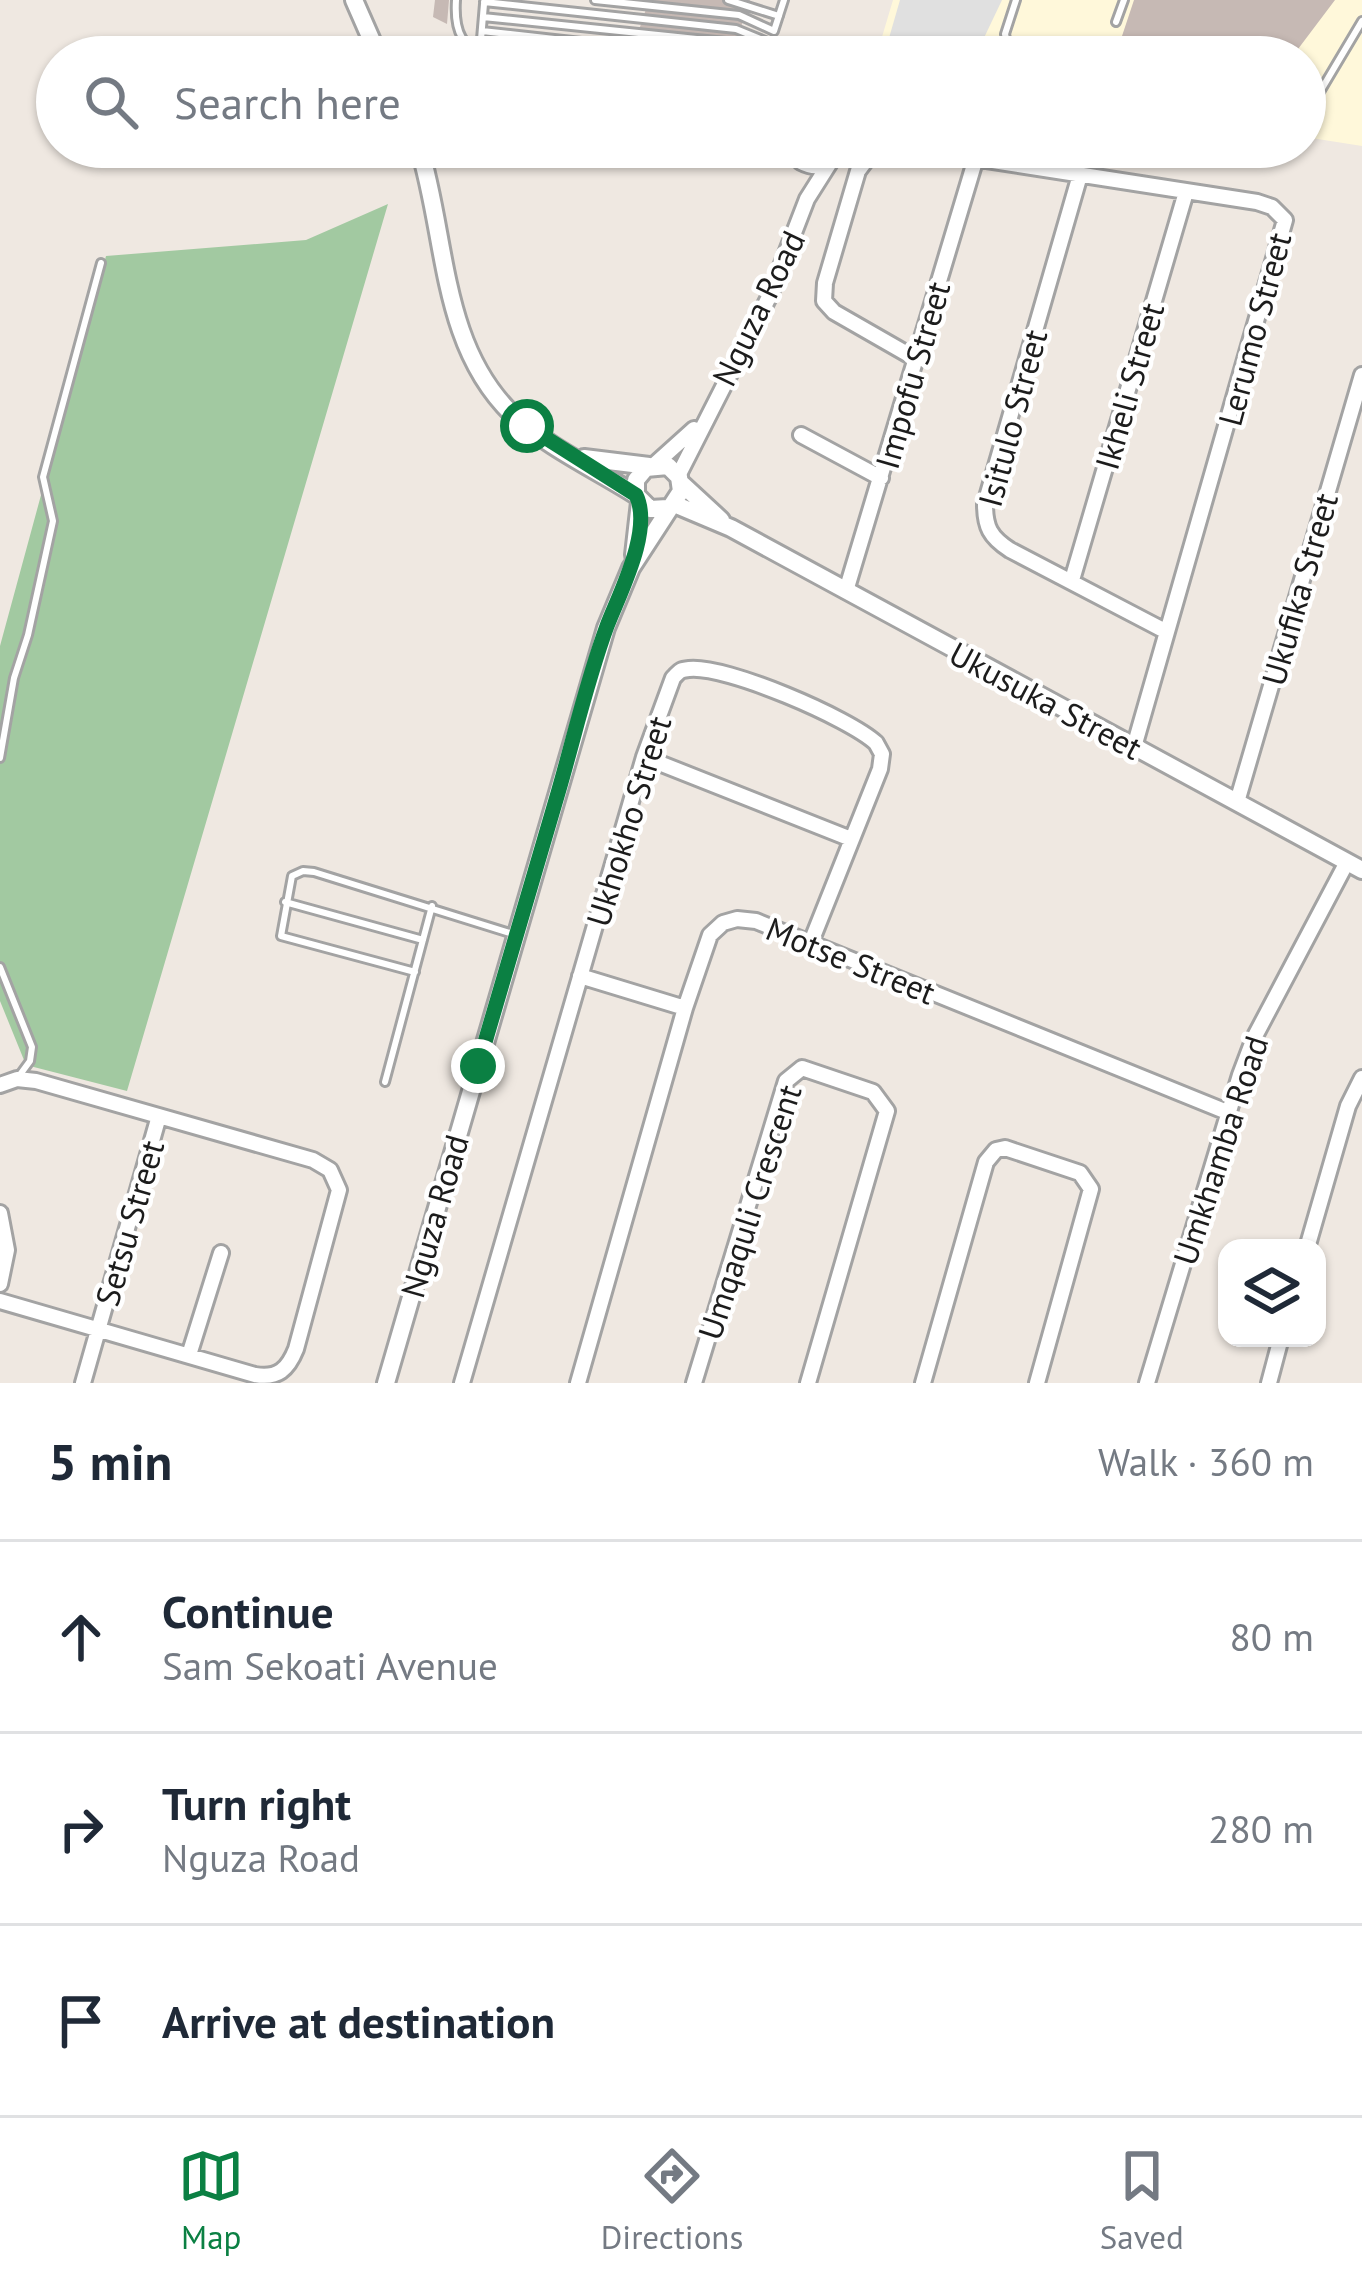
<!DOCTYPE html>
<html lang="en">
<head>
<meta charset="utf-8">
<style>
	body { margin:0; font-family:"PT Sans",sans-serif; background:#f2f2f3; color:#1f2937 }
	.controls { position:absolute; right:36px; bottom:36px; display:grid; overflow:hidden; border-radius:24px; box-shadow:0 3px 9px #0004 }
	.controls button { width:108px; height:108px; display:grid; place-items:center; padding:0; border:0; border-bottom:3px solid #e0e1e3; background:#fff; color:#1f2937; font:60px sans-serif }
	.stop { position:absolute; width:36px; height:36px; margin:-27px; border:9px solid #0b8043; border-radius:50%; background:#fff }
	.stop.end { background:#0b8043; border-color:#fff; box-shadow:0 3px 12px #0008 }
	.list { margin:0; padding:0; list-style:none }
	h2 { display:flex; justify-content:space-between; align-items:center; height:156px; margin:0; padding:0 48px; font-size:51px }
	h2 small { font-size:39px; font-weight:400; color:#747a83 }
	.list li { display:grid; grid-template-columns:78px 1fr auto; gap:36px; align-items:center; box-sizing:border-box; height:192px; padding:0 48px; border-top:3px solid #e0e1e3 }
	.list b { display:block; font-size:45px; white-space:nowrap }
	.list p { margin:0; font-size:39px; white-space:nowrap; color:#747a83 }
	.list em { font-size:39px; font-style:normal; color:#747a83 }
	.icon { flex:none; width:66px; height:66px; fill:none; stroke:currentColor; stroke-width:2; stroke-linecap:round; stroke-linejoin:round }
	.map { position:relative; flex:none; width:1362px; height:1383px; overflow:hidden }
	.search { position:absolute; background:#fff; box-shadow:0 3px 9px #0004; left:36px; right:36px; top:36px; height:132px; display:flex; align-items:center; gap:30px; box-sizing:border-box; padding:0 42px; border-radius:66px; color:#747a83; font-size:45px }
	.sheet { height:732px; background:#fff }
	nav { display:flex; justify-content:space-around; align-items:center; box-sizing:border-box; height:168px; border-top:3px solid #e0e1e3; background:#fff; font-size:33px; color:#747a83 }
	nav a { display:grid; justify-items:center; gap:6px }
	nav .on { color:#0b8043 }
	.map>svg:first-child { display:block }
	.education { fill:#fff8da }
	.cemetery { fill:#a2c9a1 }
	.parking { fill:#e0e0e0 }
	.building { fill:#c6b9b4 }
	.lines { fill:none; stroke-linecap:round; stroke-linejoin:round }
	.service-casing { stroke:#a3a3a3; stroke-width:12 }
	.minor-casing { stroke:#a3a3a3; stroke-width:20 }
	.tertiary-casing { stroke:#a3a3a3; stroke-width:22 }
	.service { stroke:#fff; stroke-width:6 }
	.minor { stroke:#fff; stroke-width:14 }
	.tertiary { stroke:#fff; stroke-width:16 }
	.route { stroke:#0b8043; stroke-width:15 }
	.labels { text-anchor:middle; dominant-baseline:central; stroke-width:9; stroke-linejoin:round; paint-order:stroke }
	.street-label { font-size:33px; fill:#1c1c1c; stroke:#fff }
</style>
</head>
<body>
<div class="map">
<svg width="1362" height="1383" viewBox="0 0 1362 1383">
	<rect width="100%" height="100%" fill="#efe8e1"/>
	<path class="education" d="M893,0h469v146l-57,-9v-80h-429z"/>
	<path class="cemetery" d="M388,204l-261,887 -101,-26 -26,-64v-355l106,-390 200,-16z"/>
	<path class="parking" d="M900,0h102l-20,42 -95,3z"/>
	<path class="building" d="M435,0h14l-2,24 -14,-7z
		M649,0h101l-19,57h-101z
		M1134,0h201l-43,57h-172l-2,-9z"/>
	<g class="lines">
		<defs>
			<path id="service" d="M456,0c-2,31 5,50 38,57
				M595,0l144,15 35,16
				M728,0l51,16
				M484,2l252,27 34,14
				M484,4l-3,35 4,5 112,13
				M483,17l243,25 33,15
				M1116,22l8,-22
				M482,31l234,26
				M774,31l10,-31
				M1010,57l-5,-23 11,-34
				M1305,117l57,-96
				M0,758l14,-80 14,-43 25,-114 -10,-44 58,-214
				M285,902l138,38
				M0,967l32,80 -2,14 -11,15
				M415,972l-134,-36 11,-60 11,-5 11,1 199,62
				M385,1082l47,-176"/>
			<path id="minor" d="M793,147l8,15c17,9 32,3 37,-15
				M876,147l-18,24 -33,112 -1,18 10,11 82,47
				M902,147l355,55 15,5 13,13 -151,527
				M1080,175l-95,329c0,23 5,33 25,46l157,82
				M801,435l80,43
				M654,465l40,-36
				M678,476l92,-181 37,-96 24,-38
				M1072,580l114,-388
				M846,591l130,-433
				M644,757l207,82
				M1237,802l125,-427
				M580,976l105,32
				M0,1085l17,-6 19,2 277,79 17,10 9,20 -43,159c-8,20 -18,30 -41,26l-255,-74
				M0,1213l7,37 -7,34
				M1307,1248l41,-142 14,-28
				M189,1355l32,-102
				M83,1383l76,-267
				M462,1383l182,-626 29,-79c7,-7 6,-8 16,-9 37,-4 160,49 187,74l6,11 -2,15 -69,173
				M578,1383l107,-375 25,-73 13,-12 14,-4 19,2 471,191
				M694,1383l92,-302 16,-13 71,24 14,19 -79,272
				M923,1383l63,-221 10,-12 9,-2 75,25 11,16 -54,194
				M1147,1383l93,-308 14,-37 93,-176
				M1269,1383l12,-45"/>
			<path id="tertiary" d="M354,0l25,57
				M419,147c28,90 21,197 93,267 35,33 83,55 124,81
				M584,458l65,8
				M681,483l40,37
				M674,504l57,24 631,342
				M634,555l6,-53
				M386,1383l220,-755 25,-60 50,-77 -2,-14 -11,-11 -22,2 -10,12v15l14,14 18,-1"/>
		</defs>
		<use href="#service" class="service-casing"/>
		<use href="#minor" class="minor-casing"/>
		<use href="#tertiary" class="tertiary-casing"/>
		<use href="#service" class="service"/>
		<use href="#minor" class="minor"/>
		<use href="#tertiary" class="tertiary"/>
	</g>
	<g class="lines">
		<path class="route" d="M478,1066c26,-91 53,-182 80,-273 16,-55 29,-113 49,-167 13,-34 46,-96 29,-131l-109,-69"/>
	</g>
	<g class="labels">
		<g class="street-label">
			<text transform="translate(758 308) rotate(-64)">Nguza Road</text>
			<text transform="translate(1254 329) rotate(-75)">Lerumo Street</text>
			<text transform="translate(912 375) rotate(-74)">Impofu Street</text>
			<text transform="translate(1129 386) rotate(-74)">Ikheli Street</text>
			<text transform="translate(1012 418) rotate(-75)">Isitulo Street</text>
			<text transform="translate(1299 589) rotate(-74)">Ukufika Street</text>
			<text transform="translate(1046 700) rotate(28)">Ukusuka Street</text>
			<text transform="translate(628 821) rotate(-73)">Ukhokho Street</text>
			<text transform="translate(851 960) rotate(22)">Motse Street</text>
			<text transform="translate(1220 1150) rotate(-72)">Umkhamba Road</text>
			<text transform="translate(749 1212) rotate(-72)">Umqaquli Crescent</text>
			<text transform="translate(434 1216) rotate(-74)">Nguza Road</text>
			<text transform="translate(129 1223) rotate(-74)">Setsu Street</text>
		</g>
	</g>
</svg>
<div class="controls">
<button><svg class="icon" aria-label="layers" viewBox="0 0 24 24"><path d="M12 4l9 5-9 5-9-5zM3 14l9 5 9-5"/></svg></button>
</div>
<div class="stop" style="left:527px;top:426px"></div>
<div class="stop end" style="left:478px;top:1066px"></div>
<div class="search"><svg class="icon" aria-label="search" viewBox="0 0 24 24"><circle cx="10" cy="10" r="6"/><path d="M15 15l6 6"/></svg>Search here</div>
</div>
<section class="sheet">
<h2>5 min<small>Walk · 360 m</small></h2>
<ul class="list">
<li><svg class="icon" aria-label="ahead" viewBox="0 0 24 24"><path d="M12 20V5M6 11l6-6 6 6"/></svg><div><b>Continue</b><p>Sam Sekoati Avenue</p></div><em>80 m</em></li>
<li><svg class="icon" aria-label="right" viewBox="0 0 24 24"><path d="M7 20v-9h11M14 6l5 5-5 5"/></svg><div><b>Turn right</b><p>Nguza Road</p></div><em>280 m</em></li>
<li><svg class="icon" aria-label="arrive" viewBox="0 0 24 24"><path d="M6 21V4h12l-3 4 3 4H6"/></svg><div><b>Arrive at destination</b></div></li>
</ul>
</section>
<nav>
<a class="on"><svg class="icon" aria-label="map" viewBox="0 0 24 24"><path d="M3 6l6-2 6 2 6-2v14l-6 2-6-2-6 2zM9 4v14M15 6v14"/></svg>Map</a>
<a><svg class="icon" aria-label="directions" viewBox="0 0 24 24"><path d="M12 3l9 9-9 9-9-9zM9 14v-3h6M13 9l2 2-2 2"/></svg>Directions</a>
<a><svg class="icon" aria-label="saved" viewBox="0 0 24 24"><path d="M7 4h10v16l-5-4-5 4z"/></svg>Saved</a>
</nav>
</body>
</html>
